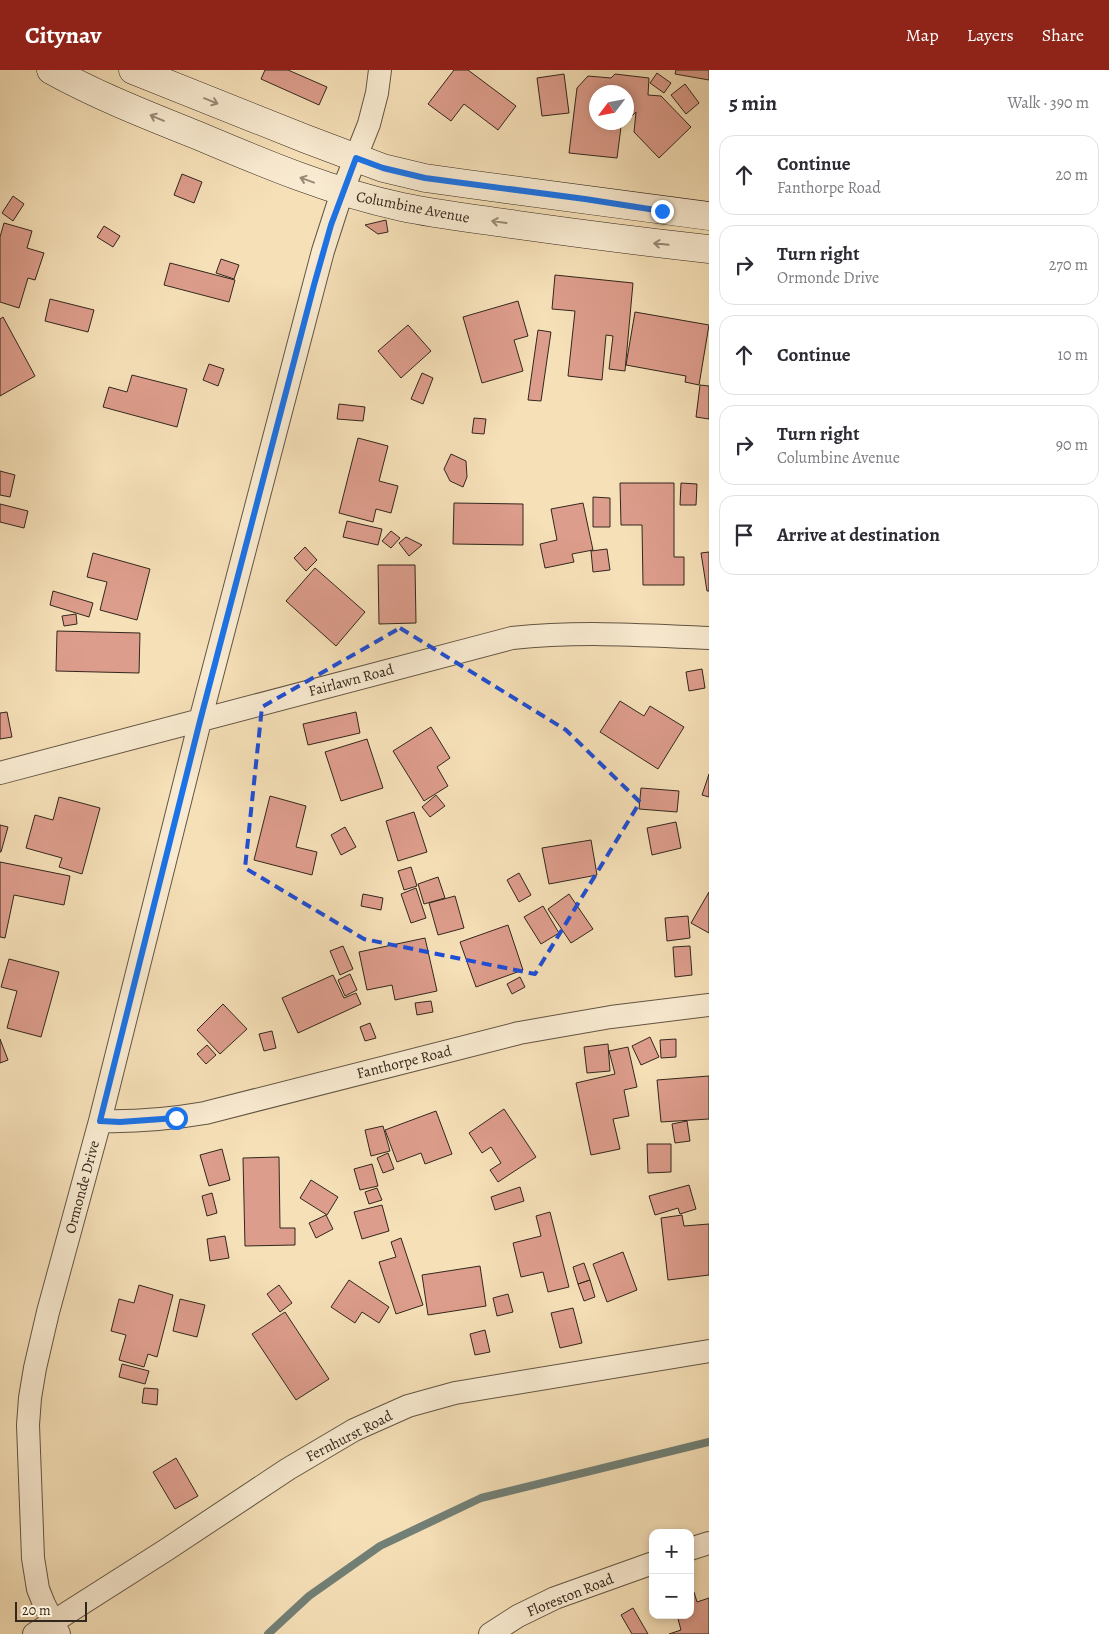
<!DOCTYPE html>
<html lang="en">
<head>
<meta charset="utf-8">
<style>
	body { margin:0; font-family:Alegreya,serif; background:#f7f7f7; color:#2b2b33 }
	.controls { position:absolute; right:15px; bottom:15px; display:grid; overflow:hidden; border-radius:10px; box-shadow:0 2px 8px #0003 }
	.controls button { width:45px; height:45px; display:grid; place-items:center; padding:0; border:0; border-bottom:1px solid #e1e1e2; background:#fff; color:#2b2b33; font:25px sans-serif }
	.compass { position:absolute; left:589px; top:15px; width:45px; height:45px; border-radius:50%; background:#fff; box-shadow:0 2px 8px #0003; rotate:238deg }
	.scale { position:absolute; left:15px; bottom:12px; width:72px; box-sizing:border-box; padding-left:5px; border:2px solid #32271c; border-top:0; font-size:14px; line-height:18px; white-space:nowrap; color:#32271c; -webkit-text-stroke:4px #f9ebd1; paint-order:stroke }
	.stop { position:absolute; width:15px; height:15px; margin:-11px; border:4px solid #1a73e8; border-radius:50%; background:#fff }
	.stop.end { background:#1a73e8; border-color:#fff; box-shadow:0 1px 5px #0008 }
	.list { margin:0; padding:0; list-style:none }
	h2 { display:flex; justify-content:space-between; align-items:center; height:65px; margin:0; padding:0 20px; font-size:21px }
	h2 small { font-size:16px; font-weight:400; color:#7c7c81 }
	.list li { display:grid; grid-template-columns:32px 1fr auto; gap:15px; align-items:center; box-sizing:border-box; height:80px; margin:0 10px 10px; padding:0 10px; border:1px solid #e1e1e2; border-radius:15px }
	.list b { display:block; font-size:19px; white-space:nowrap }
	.list p { margin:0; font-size:16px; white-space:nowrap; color:#7c7c81 }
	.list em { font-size:16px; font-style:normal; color:#7c7c81 }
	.icon { flex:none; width:28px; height:28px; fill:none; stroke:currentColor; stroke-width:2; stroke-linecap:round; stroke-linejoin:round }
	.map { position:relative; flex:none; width:709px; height:1564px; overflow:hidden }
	header { display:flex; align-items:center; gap:30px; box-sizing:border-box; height:70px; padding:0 25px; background:#8f2418; color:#fff }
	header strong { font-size:24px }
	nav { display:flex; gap:28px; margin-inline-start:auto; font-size:18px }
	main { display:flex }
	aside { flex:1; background:#fff }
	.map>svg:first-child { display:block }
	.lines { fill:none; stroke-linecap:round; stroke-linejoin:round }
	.stream { stroke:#728077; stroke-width:8 }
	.building { fill:#dd9d8c; stroke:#32271c }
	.minor-casing { stroke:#635543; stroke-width:24 }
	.secondary-casing { stroke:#32271c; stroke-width:29 }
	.minor { stroke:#f9ebd1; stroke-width:22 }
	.secondary { stroke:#f9ebd1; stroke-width:28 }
	.oneway { stroke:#968976 }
	.route { stroke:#1a73e8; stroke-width:6 }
	.marked { fill:none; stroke:#1d4ed8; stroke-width:4; stroke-dasharray:10 6; stroke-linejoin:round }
	.labels { text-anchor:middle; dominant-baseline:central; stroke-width:4; stroke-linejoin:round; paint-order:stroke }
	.street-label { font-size:15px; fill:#32271c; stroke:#f9ebd1 }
</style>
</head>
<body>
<header>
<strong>Citynav</strong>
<nav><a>Map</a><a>Layers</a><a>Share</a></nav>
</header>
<main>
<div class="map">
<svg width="709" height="1564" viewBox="0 0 709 1564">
	<rect width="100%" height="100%" fill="#f6e0b8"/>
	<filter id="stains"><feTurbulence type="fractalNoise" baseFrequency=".004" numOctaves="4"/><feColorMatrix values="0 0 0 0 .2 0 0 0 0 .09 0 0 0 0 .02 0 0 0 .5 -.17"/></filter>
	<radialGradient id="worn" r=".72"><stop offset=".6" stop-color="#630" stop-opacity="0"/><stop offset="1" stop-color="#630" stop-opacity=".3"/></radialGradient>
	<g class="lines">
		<path class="stream" d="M268,1564l41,-38 71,-50 101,-48 228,-56"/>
	</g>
	<path class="building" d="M265,0h23l39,17 -8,18 -58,-26z
		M454,0h14l48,36 -18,24 -34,-26 -13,17 -23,-17z
		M676,0h33v10l-34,-6z
		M657,3l14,10 -7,10 -14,-10z
		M564,4l5,39 -27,3 -5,-38z
		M615,4l34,4 -1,17 13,1 30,31 -32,31 -25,-26 2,-20 -10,10v-30h-30v30h30l-5,5 -4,31 -48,-5 8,-65 11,-12 23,2z
		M685,14l14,19 -13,11 -15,-19z
		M182,104l20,8 -8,21 -20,-8z
		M13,126l11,8 -11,17 -11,-8z
		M386,150l2,12 -10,2 -13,-9z
		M4,153l28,8 -5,17 17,5 -9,27 -7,-2 -9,30 -19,-6v-65z
		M104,156l16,10 -7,11 -16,-10z
		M221,189l18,6 -5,14 -18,-6z
		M170,193l65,17 -6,22 -65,-17z
		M555,205l78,8 -8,88 -16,-2 4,-33 -7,-1 -4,45 -34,-4 7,-65 -23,-2z
		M50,229l44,11 -6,22 -43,-11z
		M518,231l10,35 -14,4 9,31 -41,12 -19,-66z
		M635,242l74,13 -10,60 -14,-3 1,-6 -60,-11z
		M3,247l32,59 -35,20v-77z
		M408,255l23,26 -30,27 -23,-27z
		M538,260l13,2 -10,69 -13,-1z
		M209,294l15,5 -6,17 -15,-6z
		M422,303l11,5 -10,26 -12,-5z
		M132,305l55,14 -10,38 -74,-20 6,-20 18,5z
		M700,315l9,1v33l-13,-2z
		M339,334l26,3 -2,14 -26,-2z
		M474,348l12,1 -2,15 -12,-1z
		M358,368l30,8 -9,35 19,5 -7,27 -15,-4 -3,13 -34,-9z
		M451,384l15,7 1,16 -4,10 -13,-6 -6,-12z
		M0,401l15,4 -5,22 -10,-2z
		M620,413h54v74h10v28h-41l-1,-60h-21z
		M681,413l16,1 -1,21h-16z
		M593,427l17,1v29h-17z
		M454,433l69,1v41l-70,-1z
		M583,433l10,47 -21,4 2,8 -29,6 -5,-24 17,-4 -6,-31z
		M0,434l28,7 -4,17 -24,-6z
		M347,451l35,8 -4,16 -35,-8z
		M391,461l9,7 -9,10 -9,-7z
		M406,467l16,8 -13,11 -10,-13z
		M305,477l12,13 -11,11 -12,-13z
		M607,479l3,21 -17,2 -2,-21z
		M709,482v39h-2l-6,-38z
		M93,483l57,16 -13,51 -37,-10 7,-28 -20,-5z
		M378,495h37l1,58 -37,1z
		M315,498l50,44 -29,34 -50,-45z
		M53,521l40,12 -4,14 -39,-12z
		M76,544l1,10 -13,2 -2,-10z
		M57,561l83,2 -1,40 -83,-2z
		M702,599l3,19 -16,3 -3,-19z
		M620,631l24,15 6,-10 34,21 -26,42 -58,-37z
		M7,642l5,25 -12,2v-26z
		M356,642l4,21 -52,12 -5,-21z
		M431,657l19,31 -13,9 11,19 -24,15 -31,-50z
		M367,669l16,49 -42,13 -16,-49z
		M709,704v23l-7,-2z
		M641,718l38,3 -2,21 -38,-3z
		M436,725l9,11 -15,11 -8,-10z
		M270,726l36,10 -10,41 21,5 -5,23 -58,-15z
		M59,727l41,11 -18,66 -23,-7 3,-9 -36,-10 9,-33 18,5z
		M414,742l13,40 -29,9 -12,-40z
		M676,752l5,26 -29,7 -5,-27z
		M0,755l8,2 -7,25h-1z
		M345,757l11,20 -15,8 -10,-20z
		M591,770l6,35 -48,9 -7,-36z
		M0,792l70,14 -6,29 -50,-10 -9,43 -5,-1z
		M411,797l6,19 -13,4 -6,-19z
		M519,803l12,22 -12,7 -12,-22z
		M438,807l7,21 -21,6 -6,-20z
		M416,818l10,30 -15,5 -10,-29z
		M709,822v41l-18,-10z
		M363,824l20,4 -2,12 -20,-4z
		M569,824l24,35 -22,14 -23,-34z
		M455,826l9,32 -26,7 -9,-32z
		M543,836l16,27 -18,11 -17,-27z
		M688,846l2,22 -23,3 -2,-23z
		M508,855l15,45 -47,17 -16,-45z
		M425,868l12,53 -42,9 -3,-15 -25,5 -8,-38z
		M343,876l10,23 -13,6 -10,-24z
		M690,876l2,29 -17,2 -2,-30z
		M9,889l50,13 -18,65 -34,-9 10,-37 -16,-4z
		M350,904l7,16 -12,6 -7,-16z
		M333,905l11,23 12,-5 5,11 -63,29 -16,-35z
		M520,907l5,10 -13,7 -5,-10z
		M431,931l2,11 -16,3 -2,-12z
		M223,934l24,25 -27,25 -23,-24z
		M370,953l6,15 -11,3 -5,-14z
		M272,961l4,17 -12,3 -5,-17z
		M650,967l9,20 -18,8 -9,-19z
		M0,969l8,21 -8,3z
		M676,969v18l-15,1 -1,-18z
		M608,974l2,27 -23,2 -3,-26z
		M207,975l9,10 -10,9 -9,-10z
		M628,977l9,40 -13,3 5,26 -16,3 7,30 -29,6 -15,-72 39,-9 -6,-23z
		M709,1006v43l-48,3 -4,-42z
		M504,1039l32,48 -38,25 -8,-12 11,-7 -10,-16 -9,6 -13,-20z
		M436,1041l16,43 -27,10 -4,-11 -24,9 -12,-32z
		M687,1051l3,20 -15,2 -3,-19z
		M383,1056l7,25 -19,5 -6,-26z
		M647,1074h24v28l-23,1z
		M222,1079l8,31 -21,6 -9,-31z
		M388,1083l6,16 -11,4 -6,-15z
		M279,1087l1,71h15v17l-50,1 -2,-88z
		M372,1094l6,22 -18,4 -6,-21z
		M311,1110l27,17 -11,18 -27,-17z
		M689,1115l7,24 -16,5 -2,-6 -23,7 -6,-19z
		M520,1117l4,14 -29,9 -4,-13z
		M377,1118l5,12 -13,4 -4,-12z
		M212,1123l5,20 -10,3 -5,-20z
		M382,1135l7,26 -27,8 -8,-27z
		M550,1142l19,75 -21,5 -5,-20 -22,5 -8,-34 28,-7 -5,-20z
		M326,1145l7,14 -17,9 -7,-15z
		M682,1145l2,11 25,-2v51l-41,5 -7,-62z
		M225,1166l4,22 -19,3 -3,-22z
		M401,1168l22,67 -27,9 -17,-52 17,-5 -5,-15z
		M623,1182l14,38 -30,12 -14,-38z
		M584,1193l6,17 -12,4 -5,-17z
		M480,1196l6,40 -58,9 -6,-40z
		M349,1210l40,27 -10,16 -17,-11 -7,11 -24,-16z
		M590,1210l5,17 -11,4 -6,-17z
		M139,1215l34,10 -16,62 -9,-3 -4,13 -25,-7 7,-25 -15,-4 8,-32 15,4z
		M279,1215l13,18 -12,9 -13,-18z
		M508,1224l5,18 -16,4 -4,-18z
		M180,1229l25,6 -8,32 -24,-6z
		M573,1238l9,35 -22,5 -9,-35z
		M285,1242l44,67 -33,21 -44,-66z
		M485,1260l5,22 -15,3 -5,-21z
		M122,1294l27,7 -4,13 -26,-7z
		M144,1318l14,1 -1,16 -15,-2z
		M176,1388l22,38 -23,13 -22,-37z
		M694,1522l3,10 12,-4v36h-40l12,-4 -4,-15h13v-22z
		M633,1538l15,26h-16l-11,-19z"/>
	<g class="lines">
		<defs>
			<path id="minor" d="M0,703l512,-135c66,-7 132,-3 197,0
				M100,1051c35,1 70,-2 105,-8l314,-80 92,-16 98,-12
				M690,1479l19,-6
				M34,1564l132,-84 122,-81 66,-39 54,-24 47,-13 254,-42
				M59,1564l-15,-30 -6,-15 -5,-31 -5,-133 2,-27 5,-30 13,-56 52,-191 100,-400 114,-436 9,-34 19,-59 27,-68 8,-31 3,-23
				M490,1564l28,-18 37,-18 98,-35"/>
			<path id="secondary" d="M51,0c47,26 98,46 148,66 66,28 133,56 203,71 38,8 77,12 116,18 64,9 127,17 191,24
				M133,0l173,69 77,29 42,10 43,6 241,32"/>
		</defs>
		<use href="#minor" class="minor-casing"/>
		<use href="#secondary" class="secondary-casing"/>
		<use href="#minor" class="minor"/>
		<use href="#secondary" class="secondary"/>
	</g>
	<defs><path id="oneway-shaft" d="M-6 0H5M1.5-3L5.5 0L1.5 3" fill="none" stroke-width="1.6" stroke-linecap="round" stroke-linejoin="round" transform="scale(1.25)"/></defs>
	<g class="oneway">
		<use href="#oneway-shaft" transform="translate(211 31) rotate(22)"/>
		<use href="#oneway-shaft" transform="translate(157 48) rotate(-157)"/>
		<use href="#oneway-shaft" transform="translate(307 110) rotate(-160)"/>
		<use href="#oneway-shaft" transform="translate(499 152) rotate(-172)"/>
		<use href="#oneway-shaft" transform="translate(661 174) rotate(-174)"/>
	</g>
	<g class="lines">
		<path class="route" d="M176,1048l-56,4 -20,-1 100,-400 114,-436 17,-60 25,-67 27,10 42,10 160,21 77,12"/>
	</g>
	<path class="marked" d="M400,558l166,102 74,72 -105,172 -171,-35 -119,-71 17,-161z"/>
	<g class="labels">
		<g class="street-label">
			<text transform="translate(413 137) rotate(11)">Columbine Avenue</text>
			<text transform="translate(351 610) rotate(-15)">Fairlawn Road</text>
			<text transform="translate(404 992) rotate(-14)">Fanthorpe Road</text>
			<text transform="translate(82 1117) rotate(-75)">Ormonde Drive</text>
			<text transform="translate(349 1366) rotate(-27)">Fernhurst Road</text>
			<text transform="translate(570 1525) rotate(-22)">Floreston Road</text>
		</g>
	</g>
	<rect width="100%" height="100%" filter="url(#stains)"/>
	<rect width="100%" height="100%" fill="url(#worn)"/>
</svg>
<div class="controls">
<button>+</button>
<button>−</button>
</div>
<svg class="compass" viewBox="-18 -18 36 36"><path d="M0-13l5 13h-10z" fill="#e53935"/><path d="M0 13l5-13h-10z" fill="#7c7c81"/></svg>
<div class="scale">20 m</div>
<div class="stop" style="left:176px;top:1048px"></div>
<div class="stop end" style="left:662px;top:141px"></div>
</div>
<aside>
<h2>5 min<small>Walk · 390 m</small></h2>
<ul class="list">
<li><svg class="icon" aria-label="ahead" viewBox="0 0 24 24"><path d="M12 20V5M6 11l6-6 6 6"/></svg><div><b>Continue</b><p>Fanthorpe Road</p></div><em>20 m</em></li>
<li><svg class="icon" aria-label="right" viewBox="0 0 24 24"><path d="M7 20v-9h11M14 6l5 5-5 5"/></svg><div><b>Turn right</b><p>Ormonde Drive</p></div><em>270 m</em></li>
<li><svg class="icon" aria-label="ahead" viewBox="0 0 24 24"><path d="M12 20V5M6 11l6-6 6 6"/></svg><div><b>Continue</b></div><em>10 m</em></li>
<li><svg class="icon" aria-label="right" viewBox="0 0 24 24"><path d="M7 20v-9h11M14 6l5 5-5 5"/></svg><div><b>Turn right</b><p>Columbine Avenue</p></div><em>90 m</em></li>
<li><svg class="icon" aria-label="arrive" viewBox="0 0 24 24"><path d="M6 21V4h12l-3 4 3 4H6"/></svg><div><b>Arrive at destination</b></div></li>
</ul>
</aside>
</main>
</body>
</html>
